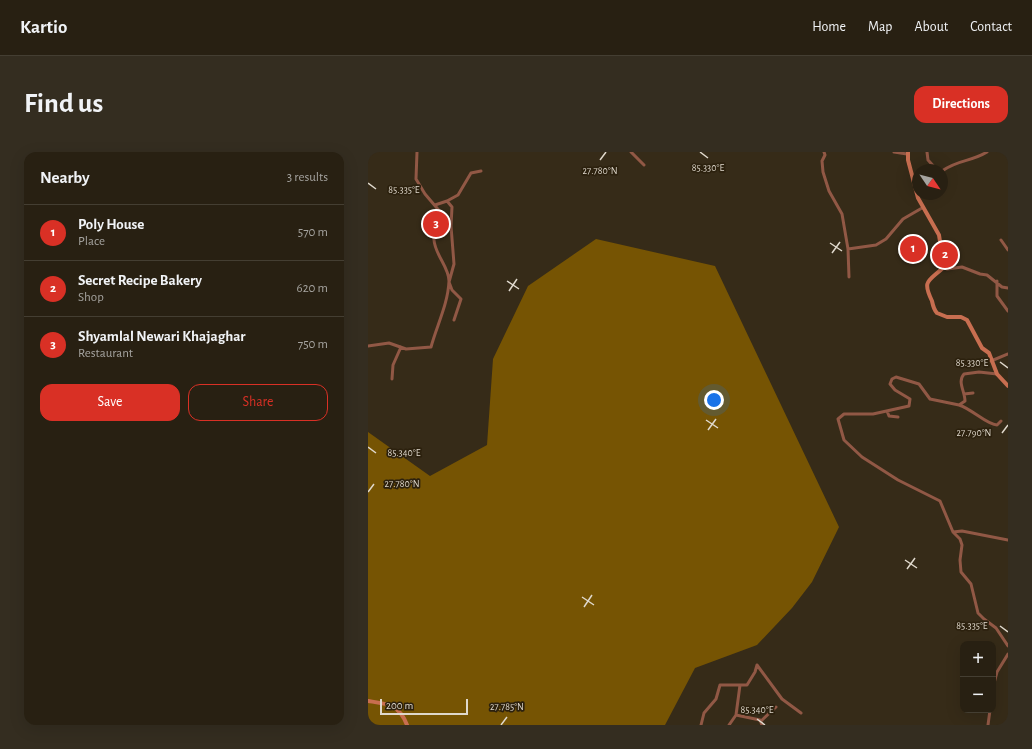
<!DOCTYPE html>
<html lang="en">
<head>
<meta charset="utf-8">
<style>
	body { margin:0; font-family:"Alegreya Sans",sans-serif; background:#342d20; color:#f1f3f6 }
	.controls { position:absolute; right:12px; bottom:12px; display:grid; overflow:hidden; border-radius:8px; box-shadow:0 4px 16px #0002 }
	.controls button { width:36px; height:36px; display:grid; place-items:center; padding:0; border:0; border-bottom:1px solid #443e32; background:#282012; color:#f1f3f6; font:20px sans-serif }
	.compass { position:absolute; left:544px; top:12px; width:36px; height:36px; border-radius:50%; background:#282012; box-shadow:0 4px 16px #0002; rotate:125deg }
	.scale { position:absolute; left:12px; bottom:10px; width:88px; box-sizing:border-box; padding-left:4px; border:2px solid #dfd8cc; border-top:0; font-size:11px; line-height:14px; white-space:nowrap; color:#dfd8cc; -webkit-text-stroke:3px #2c210e; paint-order:stroke }
	.you { position:absolute; left:346px; top:248px; width:14px; height:14px; margin:-10px; border:3px solid #fff; border-radius:50%; background:#1a73e8; box-shadow:0 0 0 6px #1a73e833 }
	.badge { display:grid; place-items:center; width:26px; height:26px; border-radius:50%; background:#d93025; color:#fff; font-size:13px; font-weight:700 }
	.pin { position:absolute; translate:-50% -50%; border:2px solid #fff; box-shadow:0 1px 4px #0006 }
	.list { margin:0; padding:0; list-style:none }
	h2 { display:flex; justify-content:space-between; align-items:center; height:52px; margin:0; padding:0 16px; font-size:17px }
	h2 small { font-size:13px; font-weight:400; color:#a5a39f }
	.list li { display:grid; grid-template-columns:26px 1fr auto; gap:12px; align-items:center; box-sizing:border-box; height:56px; padding:0 16px; border-top:1px solid #443e32 }
	.list b { display:block; font-size:15px; white-space:nowrap }
	.list p { margin:0; font-size:13px; white-space:nowrap; color:#a5a39f }
	.list em { font-size:13px; font-style:normal; color:#a5a39f }
	.actions { display:flex; gap:8px; padding:12px 16px }
	.actions a { flex:1; padding:9px 0; border:1px solid #d93025; border-radius:12px; text-align:center; font-size:14px; color:#d93025 }
	.actions .main { background:#d93025; color:#fff }
	.map { position:relative; flex:none; width:640px; height:573px; overflow:hidden; border-radius:12px }
	header { display:flex; align-items:center; gap:24px; box-sizing:border-box; height:56px; padding:0 20px; background:#282012; border-bottom:1px solid #443e32 }
	header strong { font-size:19px }
	nav { display:flex; gap:22px; margin-inline-start:auto; font-size:14px }
	.intro { display:flex; align-items:center; justify-content:space-between; box-sizing:border-box; height:96px; padding:0 24px }
	h1 { margin:0; font-size:28px }
	.button { padding:10px 18px; border-radius:12px; background:#d93025; color:#fff; font-size:14px; font-weight:700 }
	main { display:flex; gap:24px; padding:0 24px }
	aside { flex:1; background:#282012; border-radius:12px; box-shadow:0 4px 16px #0002 }
	.map>svg:first-child { display:block }
	.forest { fill:#765403 }
	.lines { fill:none; stroke-linecap:round; stroke-linejoin:round }
	.street { stroke:#915845; stroke-width:3 }
	.secondary { stroke:#c86e50; stroke-width:4 }
	.ticks { fill:none; stroke:#dfd8cc; stroke-width:1.5 }
	.ticks-label { font-size:10px; text-anchor:middle; fill:#dfd8cc; stroke:#2c210e; stroke-width:3.5; stroke-linejoin:round; paint-order:stroke }
</style>
</head>
<body>
<header>
<strong>Kartio</strong>
<nav><a>Home</a><a>Map</a><a>About</a><a>Contact</a></nav>
</header>
<div class="intro"><h1>Find us</h1><a class="button">Directions</a></div>
<main>
<aside>
<h2>Nearby<small>3 results</small></h2>
<ul class="list">
<li><span class="badge">1</span><div><b>Poly House</b><p>Place</p></div><em>570 m</em></li>
<li><span class="badge">2</span><div><b>Secret Recipe Bakery</b><p>Shop</p></div><em>620 m</em></li>
<li><span class="badge">3</span><div><b>Shyamlal Newari Khajaghar</b><p>Restaurant</p></div><em>750 m</em></li>
</ul>
<div class="actions"><a class="main">Save</a><a>Share</a></div>
</aside>
<div class="map">
<svg width="640" height="573" viewBox="0 0 640 573">
	<rect width="100%" height="100%" fill="#362b18"/>
	<path class="forest" d="M228,87l119,27 124,261 -27,55 -20,26 -35,37 -62,23 -30,57h-297v-293l62,44 57,-31 6,-86 35,-73z"/>
	<g class="lines">
		<path class="street" d="M263,0l13,13
			M456,0l1,3 -3,6 1,11 6,19 13,23 6,35 28,-4 10,-6 17,-20 19,-11
			M526,0l13,2
			M559,0l1,8 9,10
			M574,19c17,-12 29,-9 45,-19
			M67,53l12,-4
			M633,88l7,10
			M480,97l1,28
			M576,115l3,2 15,-2 18,7 7,1 15,12 6,1
			M629,129v15l11,15
			M86,168l7,-21 -9,-9 -3,-8 5,-18 -3,-38 1,-19 -5,-6 11,-6 13,-22 10,-2
			M0,194l21,-3 17,6 25,-2c6,-22 17,-43 18,-66 0,-14 -14,-26 -15,-41 -1,-9 7,-16 8,-26l-17,-20 -9,-15 1,-27
			M623,209l17,-7
			M629,222l-18,-2 -15,2c-7,8 1,17 1,27l-6,4 -29,-6 -11,-15 -23,-7 -4,2 -2,5 5,6 15,9 -1,7 -36,8h-29l-6,5 6,21 18,17 36,23 42,21 13,31 7,7 2,6 -2,15 1,12 10,12 7,29 6,6 12,9 12,18
			M24,227l1,-14 8,-18
			M596,242l9,-1
			M591,253c13,4 28,20 38,20l4,-4
			M519,259l2,5 9,1
			M585,380l9,-1 46,9
			M625,535l4,-15 11,-18
			M368,563l24,5 2,5
			M393,569l15,-14
			M333,573l3,-12 12,-14 4,-14h27l8,-13 2,-7 25,34 19,14
			M361,573l7,-10 4,-30
			M620,573l2,-15"/>
		<path class="secondary" d="M540,0v8l10,38 21,37 5,32c-16,15 -22,13 -12,34 1,5 2,9 5,12l10,4h14l6,3 15,28 7,5 8,21 11,12
			M0,549c20,3 31,3 39,24"/>
	</g>
	<path class="ticks" d="M332,0l8,6M232,8l6,-8M0,31l8,6M462,91l12,8M464,101l8,-11M139,129l12,8M141,139l8,-12M632,210l8,6M338,268l12,8M340,278l8,-11M634,281l6,-8M0,295l8,6M0,340l6,-8M537,408l12,8M539,417l8,-11M214,445l12,8M216,455l8,-12M632,474l8,6M389,567l8,6M133,573l6,-8"/>
	<g class="ticks-label">
		<text x="340" y="19">85.330°E</text>
		<text x="232" y="22">27.780°N</text>
		<text x="36" y="41">85.335°E</text>
		<text x="604" y="214">85.330°E</text>
		<text x="606" y="284">27.790°N</text>
		<text x="36" y="304">85.340°E</text>
		<text x="34" y="335">27.780°N</text>
		<text x="604" y="477">85.335°E</text>
		<text x="139" y="558">27.785°N</text>
		<text x="389" y="561">85.340°E</text>
	</g>
</svg>
<div class="controls">
<button>+</button>
<button>−</button>
</div>
<svg class="compass" viewBox="-18 -18 36 36"><path d="M0-13l5 13h-10z" fill="#e53935"/><path d="M0 13l5-13h-10z" fill="#a5a39f"/></svg>
<div class="scale">200 m</div>
<div class="you"></div>
<div class="pin badge" style="left:545px;top:97px">1</div>
<div class="pin badge" style="left:577px;top:103px">2</div>
<div class="pin badge" style="left:68px;top:72px">3</div>
</div>
</main>
</body>
</html>
